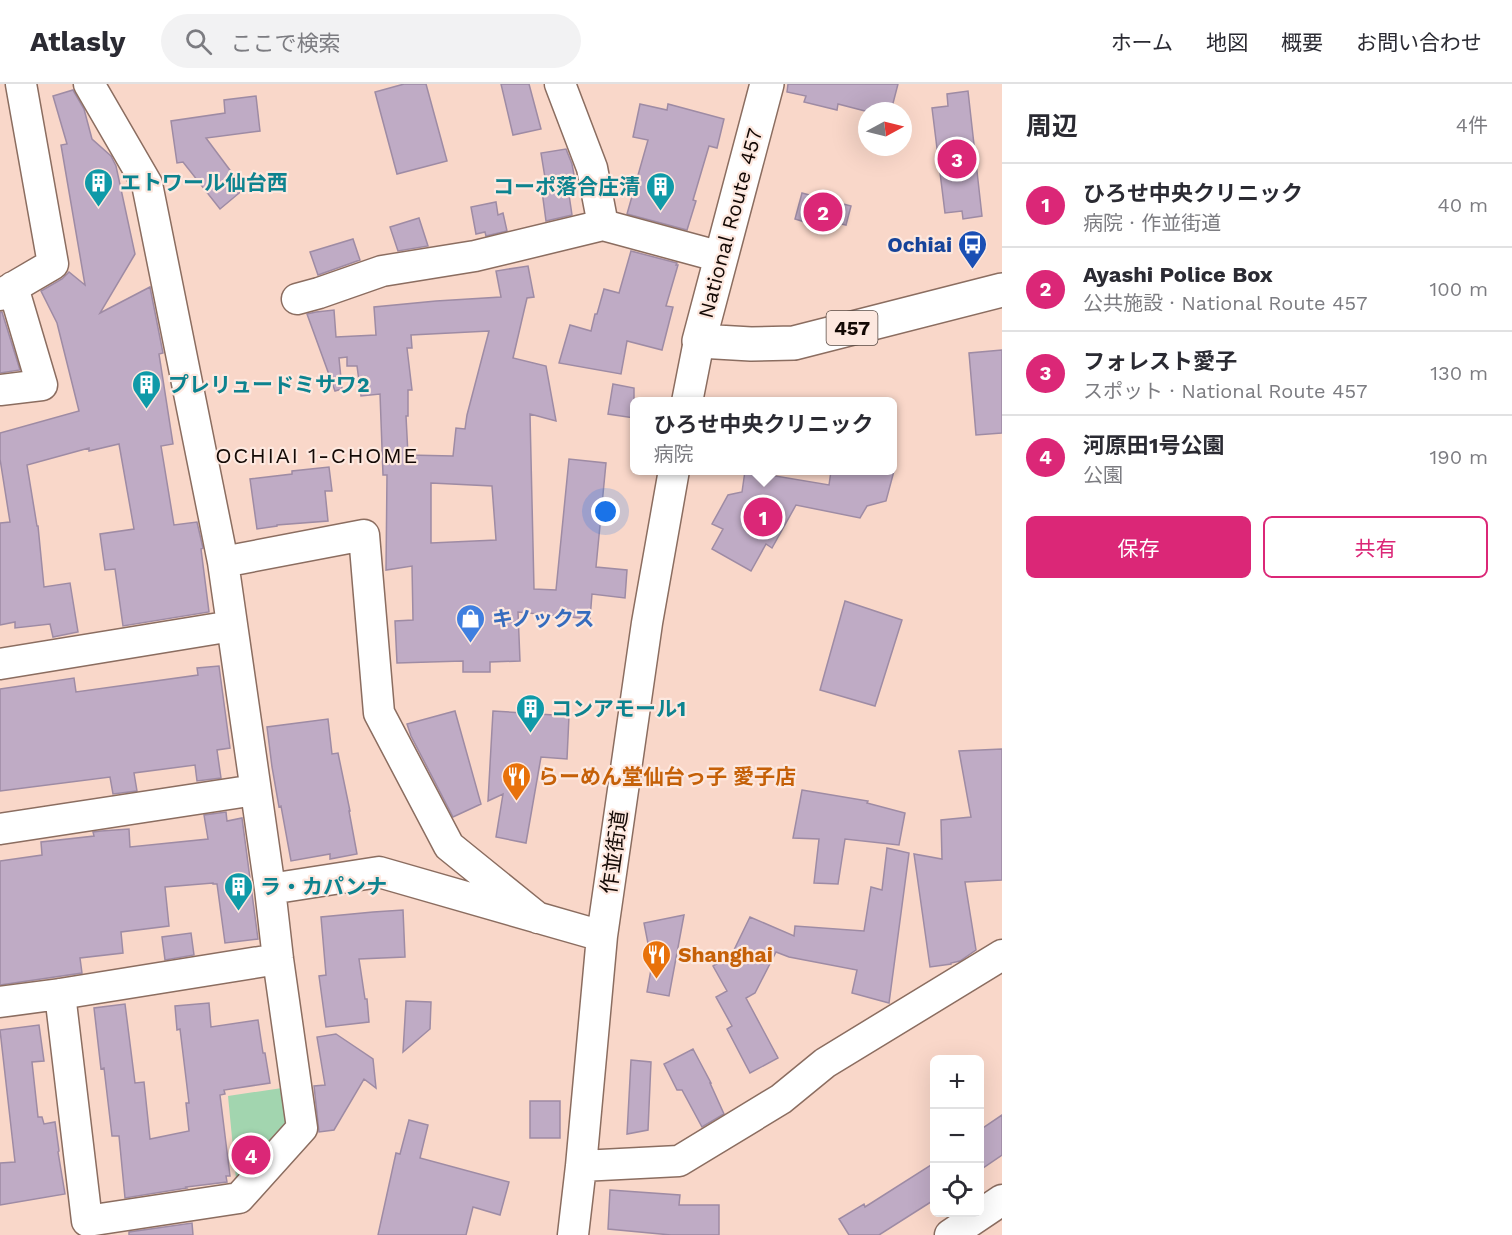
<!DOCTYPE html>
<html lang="ja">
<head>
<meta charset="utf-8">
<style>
	body { margin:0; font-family:"Work Sans","Noto Sans JP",sans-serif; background:#f2f2f3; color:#2b2b33 }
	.controls { position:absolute; right:18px; bottom:18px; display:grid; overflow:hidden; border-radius:9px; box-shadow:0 6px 24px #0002 }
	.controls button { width:54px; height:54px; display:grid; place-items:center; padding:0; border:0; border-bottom:2px solid #e1e1e2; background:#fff; color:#2b2b33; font:30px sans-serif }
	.compass { position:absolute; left:858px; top:18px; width:54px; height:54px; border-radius:50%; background:#fff; box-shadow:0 6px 24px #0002; rotate:83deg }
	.you { position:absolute; left:606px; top:428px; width:21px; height:21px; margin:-15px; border:4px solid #fff; border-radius:50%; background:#1a73e8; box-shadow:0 0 0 9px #1a73e833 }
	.badge { display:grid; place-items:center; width:39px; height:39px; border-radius:50%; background:#db2777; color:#fff; font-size:20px; font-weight:700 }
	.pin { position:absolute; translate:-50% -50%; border:3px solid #fff; box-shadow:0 2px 6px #0006 }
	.popup { position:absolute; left:630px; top:313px; width:267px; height:78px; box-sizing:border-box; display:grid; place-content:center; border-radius:9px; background:#fff; filter:drop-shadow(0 2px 4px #0005); font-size:20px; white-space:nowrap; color:#7c7c81 }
	.popup b { font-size:22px; color:#2b2b33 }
	.popup::after { content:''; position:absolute; left:50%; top:100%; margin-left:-12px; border:12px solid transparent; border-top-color:#fff }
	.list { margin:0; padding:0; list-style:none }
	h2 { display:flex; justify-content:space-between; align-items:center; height:78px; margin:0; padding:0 24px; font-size:26px }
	h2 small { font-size:20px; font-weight:400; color:#7c7c81 }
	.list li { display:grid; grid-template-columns:39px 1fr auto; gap:18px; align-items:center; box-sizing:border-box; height:84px; padding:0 24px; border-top:2px solid #e1e1e2 }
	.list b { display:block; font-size:22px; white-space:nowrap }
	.list p { margin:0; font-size:20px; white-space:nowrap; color:#7c7c81 }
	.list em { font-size:20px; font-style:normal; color:#7c7c81 }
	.actions { display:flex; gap:12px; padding:18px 24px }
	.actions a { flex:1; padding:14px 0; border:2px solid #db2777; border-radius:9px; text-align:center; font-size:21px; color:#db2777 }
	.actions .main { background:#db2777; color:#fff }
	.icon { flex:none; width:33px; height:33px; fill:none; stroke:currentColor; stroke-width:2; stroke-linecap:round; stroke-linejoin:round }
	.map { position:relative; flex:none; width:1002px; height:1151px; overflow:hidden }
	header { display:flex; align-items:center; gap:36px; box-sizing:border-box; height:84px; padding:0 30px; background:#fff; border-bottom:2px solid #e1e1e2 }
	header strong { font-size:28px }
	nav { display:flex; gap:33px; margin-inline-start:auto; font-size:21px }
	.search { width:420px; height:54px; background:#f2f2f3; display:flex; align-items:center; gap:15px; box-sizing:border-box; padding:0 21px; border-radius:33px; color:#7c7c81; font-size:22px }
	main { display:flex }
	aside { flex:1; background:#fff }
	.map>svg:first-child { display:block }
	.green { fill:#a2d5af }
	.building { fill:#bfabc5; stroke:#9e8ba4; stroke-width:1.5; fill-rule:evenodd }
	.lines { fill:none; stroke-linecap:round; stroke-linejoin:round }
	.minor-casing { stroke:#8b6d60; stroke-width:33 }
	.highway-casing { stroke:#8b6d60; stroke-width:36 }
	.minor { stroke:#fff; stroke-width:30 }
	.highway { stroke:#fff; stroke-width:33 }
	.labels { text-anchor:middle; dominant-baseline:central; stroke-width:4.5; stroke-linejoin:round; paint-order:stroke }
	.shield { fill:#fde8df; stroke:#594c46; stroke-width:1.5 }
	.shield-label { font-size:20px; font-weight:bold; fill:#130905 }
	.culture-label { font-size:21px; font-weight:bold; fill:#0d838f; stroke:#fde8df; text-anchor:start }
	.street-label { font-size:21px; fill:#130905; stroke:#fde8df }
	.transit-label { font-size:21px; font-weight:bold; fill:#164399; stroke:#fde8df; text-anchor:end }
	.shop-label { font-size:21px; font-weight:bold; fill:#366cbe; stroke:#fde8df; text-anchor:start }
	.food-label { font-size:21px; font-weight:bold; fill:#c56008; stroke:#fde8df; text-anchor:start }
	.neighbourhood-label { font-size:22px; letter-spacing:1.5px; fill:#130905; stroke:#fde8df }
</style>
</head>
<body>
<header>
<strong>Atlasly</strong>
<div class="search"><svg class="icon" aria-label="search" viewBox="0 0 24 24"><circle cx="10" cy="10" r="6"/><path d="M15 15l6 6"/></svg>ここで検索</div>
<nav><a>ホーム</a><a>地図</a><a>概要</a><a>お問い合わせ</a></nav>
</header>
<main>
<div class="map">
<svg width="1002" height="1151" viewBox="0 0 1002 1151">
	<rect width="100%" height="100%" fill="#f9d7c9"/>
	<path class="green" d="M282,1004l8,45 -54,46 -8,-83z"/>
	<path class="building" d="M404,0h22l21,77 -50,13 -22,-82z
		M501,0h28l12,45 -28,6z
		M788,0h110l-7,27h-26l-27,-7 -1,6 -33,-8 2,-6 -19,-4z
		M73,6l11,19 8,30 19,17 5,10 19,88 -35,59 50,-26 13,66 -4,1 14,90 -12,2 13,79 23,-3 6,26 -2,1 8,63 -86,14 -8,-57 -10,1 -5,-36 34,-5 -15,-85 -30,7v-3l-62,17 10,61h1l6,61 26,-4 8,49 -25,5 -3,-13 -35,4v-6l-15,3v-102l10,-1 -10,-63v-26l79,-22 -22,-88 -16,-32 21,-12 7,-7 16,13 -24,-140 6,-1 -14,-48z
		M968,7l14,125 -19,3 -1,-8 -17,2 -13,-105 16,-2 -1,-12z
		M256,12l4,35 -54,7 38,51 -24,20 -37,-47 -6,1 -6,-42 54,-8 -1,-13z
		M640,20l27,6 1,-6 56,15 -7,29 -8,-2 -16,54 3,1 -9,29 -60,-16 21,-74 -15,-3z
		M566,65l6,15 3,16 -8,1 5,34 -26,6 -4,-30 5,-1 -6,-37z
		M802,109l49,13 -5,19 -17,-4 -2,8 -32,-10z
		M496,118l2,13 5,-2 4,18 -21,5 -1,-4 -9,2 -5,-27z
		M419,134l9,28 -30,5 -8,-24z
		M353,155l7,21 -42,15 -8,-23z
		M631,167l46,12 -1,2h2l-12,41 7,1 -11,43 -35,-9 -6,33 -62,-11 11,-38 21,6 4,-17h2l7,-25 15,4z
		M528,182l6,31 -7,1 -14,60 33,8 10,55 -26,-7 4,175 22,1 13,-131 37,4 -10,104 31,3 -2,28 -33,-4 -2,25 -72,-7 2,49 -30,1v10h-27v-11l-66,2 -2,-42 18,-1 -1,-54 -26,4 1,-95h-4l-3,-81 -19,2 -4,-30h-10v-9l-8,1 3,31 -7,2 -28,-77 9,-2 18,-2 2,27 40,-2 -2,-28 62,-6 65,-4 -5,-26zM489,247l-22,84 -2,14 -9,-1 -3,28 -45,-1 -2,-39h2v-26h4l-5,-42h5l-1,-13zM431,399l61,3 4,54 -65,3z
		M0,228h2l18,58 -20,3z
		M1002,266v83l-26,2 -7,-82z
		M613,300l21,4v30l-26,-4z
		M329,383l3,24h-7l3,30 -51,4v1l-20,3 -7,-50 42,-5v-3z
		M745,387l84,14 2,-14h63l-8,30 -19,5 -7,12 -64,-13 -24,43 -6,-4 -15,27 -39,-22 11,-20 -11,-5 16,-29 14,-3z
		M845,517l57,19 -27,86 -55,-16z
		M219,582l11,82 -13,2 4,28 -24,3 -2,-16 -61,8 3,18 -24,3 -3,-17 -110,14v-102l74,-11 2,14 122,-17 -1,-7z
		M455,627l26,93 -28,13 -42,-81 -4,-12z
		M493,627l76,5 -2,43 -26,-2 -15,86 -30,-6 7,-43 -15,7z
		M328,635l4,35 6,-1 12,58h-1l8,43 -27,5v-5l-39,7 -10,-55 -2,1 -7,-40 -5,-40z
		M1002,665v131l-37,2 11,68 -16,11 -9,2v1l-21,3 -16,-113 28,5 -1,-39 30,-3 -12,-66z
		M802,706l66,11 -1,2 38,10 -6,32 -54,-6 -7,45 -24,-1 5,-44 -26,-1z
		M226,728l1,9 15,-3 16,121 -33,4 -8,-59h-4v-1l-48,4 4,39 -48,6 2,21 -43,5 2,15 -82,12v-124l42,-6 -1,-13 53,-6 -1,-4 8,-1 28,-2 1,18 78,-8 -4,-24z
		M887,764l22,5 -20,150 -37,-10 5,-23 -68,-13 -13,-5 -21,41 -9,5 32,60 -28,15 -23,-44 5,-3 -16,-29 11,-6 -14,-25 19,-12 18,-37 44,19 1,-10 69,5 7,-44 11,3z
		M403,826l2,47 -46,2 6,40h2l2,23 -43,5 -7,-51 7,-1 -5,-58 52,-5z
		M684,831l-15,81 -22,-4 5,-28 -8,-41z
		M191,849l3,22 -29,5 -3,-23z
		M406,917l25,1 -1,27 -27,23z
		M209,919l2,24 47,-7 5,33h2l5,30 -46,7 1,4 -5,1 10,81h-4l1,6 -41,5 1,1 -62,10 -6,-62h-7l-8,-68 -3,1 -7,-61 31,-4 10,79 9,-1 6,57 39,-8 -3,-28h3l-9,-74 -3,1 -2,-24z
		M39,941l5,36 -12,1 6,55h4l2,7 11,-2 4,29 -1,1 7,42 -65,11v-42l15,-1 -15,-132z
		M336,950l37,25 3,29 -12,-9 -30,51 -15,2 -5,-46 11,-1 -8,-48z
		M693,965l18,34h-1l14,31 -22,13 -20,-37h-5l-13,-26z
		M631,976l20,2 -3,68 -21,4z
		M530,1017h30v37h-30z
		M1002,1031v40l-22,15v-40z
		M409,1036l19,5 -8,33 89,24 -9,33 -27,-8 -7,28h-88l18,-82 4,1z
		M934,1079v37l-55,35h-30l-10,-16 25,-15 1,3z
		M610,1106l70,5 -1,10h40v30h-48l-63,-6z
		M192,1139l1,12h-64v-3z"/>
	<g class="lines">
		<defs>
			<path id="minor" d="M560,0l32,84 11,57
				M0,211l53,-31 -32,-180
				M297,215l22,-6 63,-22 93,-15 128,-31 118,32
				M0,306l42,-5 -29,-98
				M687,318l12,-61
				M223,478l141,-27 15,178 70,133 89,72
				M0,580l232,-38
				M0,745l255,-39
				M270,805l109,-17 223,64
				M60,910l27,227 152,-23 63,-70 -24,-169 -8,-70 -47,-327 -76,-378 -58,-100
				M0,918l60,-8 218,-35
				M581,1082l98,-5 102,-62 44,-36 177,-108
				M573,1151l8,-69 21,-230 45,-313 27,-153
				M950,1151l52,-35"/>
			<path id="highway" d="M767,0l-68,257 52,3 43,-1 208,-53"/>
		</defs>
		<use href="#minor" class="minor-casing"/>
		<use href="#highway" class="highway-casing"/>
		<use href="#minor" class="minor"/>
		<use href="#highway" class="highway"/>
	</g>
	<defs>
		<symbol id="building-pin" viewBox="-11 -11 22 30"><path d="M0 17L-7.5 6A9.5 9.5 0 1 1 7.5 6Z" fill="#0f9aa8" stroke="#fde8df"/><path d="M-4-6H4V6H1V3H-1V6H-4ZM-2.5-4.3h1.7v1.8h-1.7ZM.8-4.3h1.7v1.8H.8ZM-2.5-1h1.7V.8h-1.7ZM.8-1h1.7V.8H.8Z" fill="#fff"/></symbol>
		<symbol id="bus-pin" viewBox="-11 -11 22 30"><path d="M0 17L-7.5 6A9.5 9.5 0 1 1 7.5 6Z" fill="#1a4fb4" stroke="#fde8df"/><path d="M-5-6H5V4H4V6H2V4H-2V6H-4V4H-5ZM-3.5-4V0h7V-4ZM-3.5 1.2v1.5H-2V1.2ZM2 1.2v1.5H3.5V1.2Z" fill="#fff"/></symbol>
		<symbol id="shop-pin" viewBox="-11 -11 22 30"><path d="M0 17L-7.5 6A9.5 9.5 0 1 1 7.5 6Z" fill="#3f7fe0" stroke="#fde8df"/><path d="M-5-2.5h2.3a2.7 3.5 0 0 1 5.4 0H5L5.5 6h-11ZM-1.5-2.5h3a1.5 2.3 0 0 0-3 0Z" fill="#fff"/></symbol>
		<symbol id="restaurant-pin" viewBox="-11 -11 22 30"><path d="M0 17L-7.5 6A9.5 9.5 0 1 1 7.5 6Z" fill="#e8710a" stroke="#fde8df"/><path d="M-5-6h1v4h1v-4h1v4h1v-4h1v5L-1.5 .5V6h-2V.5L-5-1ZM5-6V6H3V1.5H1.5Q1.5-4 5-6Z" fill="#fff"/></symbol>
	</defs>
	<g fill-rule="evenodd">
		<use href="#building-pin" x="82" y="82" width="33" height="45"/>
		<use href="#building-pin" x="644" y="86" width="33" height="45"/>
		<use href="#bus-pin" x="956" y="144" width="33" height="45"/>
		<use href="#building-pin" x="130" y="284" width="33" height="45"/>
		<use href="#shop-pin" x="454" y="518" width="33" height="45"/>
		<use href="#building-pin" x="514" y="608" width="33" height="45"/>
		<use href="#restaurant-pin" x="500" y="676" width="33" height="45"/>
		<use href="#building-pin" x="222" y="786" width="33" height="45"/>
		<use href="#restaurant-pin" x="640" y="854" width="33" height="45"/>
	</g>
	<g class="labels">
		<rect class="shield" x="826.5" y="227" width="51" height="34" rx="4.5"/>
		<g class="shield-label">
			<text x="852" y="244">457</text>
		</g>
		<g class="culture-label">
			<text x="120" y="98">エトワール仙台西</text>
			<text x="640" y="102" text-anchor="end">コーポ落合庄清</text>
			<text x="168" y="300">プレリュードミサワ2</text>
			<text x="551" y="624">コンアモール1</text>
			<text x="260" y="802">ラ・カパンナ</text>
		</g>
		<g class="street-label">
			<text transform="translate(730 139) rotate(-75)">National Route 457</text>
			<text transform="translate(614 768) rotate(-82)">作並街道</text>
		</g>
		<g class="transit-label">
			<text x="952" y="160">Ochiai</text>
		</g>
		<g class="shop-label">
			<text x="492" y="534">キノックス</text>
		</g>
		<g class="food-label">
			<text x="538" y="692">らーめん堂仙台っ子 愛子店</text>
			<text x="678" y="870">Shanghai</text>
		</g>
		<g class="neighbourhood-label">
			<text x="317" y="371">OCHIAI 1-CHOME</text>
		</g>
	</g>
</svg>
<div class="controls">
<button>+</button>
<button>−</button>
<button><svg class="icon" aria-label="locate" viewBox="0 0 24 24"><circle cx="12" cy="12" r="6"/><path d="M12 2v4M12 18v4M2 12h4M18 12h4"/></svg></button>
</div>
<svg class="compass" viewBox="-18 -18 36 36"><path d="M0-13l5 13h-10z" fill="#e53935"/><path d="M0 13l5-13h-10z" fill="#7c7c81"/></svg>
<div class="you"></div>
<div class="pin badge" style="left:763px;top:433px">1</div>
<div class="popup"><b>ひろせ中央クリニック</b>病院</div>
<div class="pin badge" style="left:823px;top:128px">2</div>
<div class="pin badge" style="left:957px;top:75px">3</div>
<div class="pin badge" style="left:251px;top:1071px">4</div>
</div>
<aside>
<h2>周辺<small>4件</small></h2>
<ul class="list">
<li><span class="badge">1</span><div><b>ひろせ中央クリニック</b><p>病院 · 作並街道</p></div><em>40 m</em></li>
<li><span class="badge">2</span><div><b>Ayashi Police Box</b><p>公共施設 · National Route 457</p></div><em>100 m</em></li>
<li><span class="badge">3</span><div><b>フォレスト愛子</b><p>スポット · National Route 457</p></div><em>130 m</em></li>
<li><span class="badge">4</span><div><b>河原田1号公園</b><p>公園</p></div><em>190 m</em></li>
</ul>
<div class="actions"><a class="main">保存</a><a>共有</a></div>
</aside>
</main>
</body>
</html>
